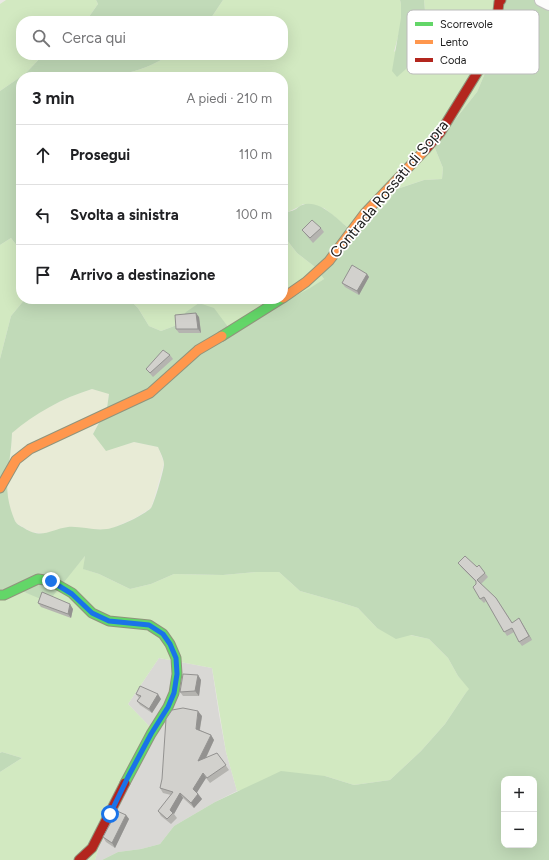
<!DOCTYPE html>
<html lang="it">
<head>
<meta charset="utf-8">
<style>
	body { margin:0; font-family:Figtree,sans-serif; background:#f6f6f6; color:#202124 }
	.controls { position:absolute; right:12px; bottom:12px; display:grid; overflow:hidden; border-radius:8px; box-shadow:0 4px 16px #0002 }
	.controls button { width:36px; height:36px; display:grid; place-items:center; padding:0; border:0; border-bottom:1px solid #e0e0e0; background:#fff; color:#202124; font:20px sans-serif }
	.stop { position:absolute; width:12px; height:12px; margin:-9px; border:3px solid #1a73e8; border-radius:50%; background:#fff }
	.stop.end { background:#1a73e8; border-color:#fff; box-shadow:0 1px 4px #0008 }
	.list { margin:0; padding:0; list-style:none }
	h2 { display:flex; justify-content:space-between; align-items:center; height:52px; margin:0; padding:0 16px; font-size:17px }
	h2 small { font-size:13px; font-weight:400; color:#757577 }
	.list li { display:grid; grid-template-columns:26px 1fr auto; gap:12px; align-items:center; box-sizing:border-box; height:60px; padding:0 16px; border-top:1px solid #e0e0e0 }
	.list b { display:block; font-size:15px; white-space:nowrap }
	.list em { font-size:13px; font-style:normal; color:#757577 }
	.icon { flex:none; width:22px; height:22px; fill:none; stroke:currentColor; stroke-width:2; stroke-linecap:round; stroke-linejoin:round }
	.map { position:relative; flex:none; width:549px; height:860px; overflow:hidden }
	.search { position:absolute; background:#fff; box-shadow:0 4px 16px #0002; left:16px; top:16px; width:272px; height:44px; display:flex; align-items:center; gap:10px; box-sizing:border-box; padding:0 14px; border-radius:16px; color:#757577; font-size:15px }
	.panel { position:absolute; background:#fff; box-shadow:0 4px 16px #0002; left:16px; top:72px; width:272px; height:232px; border-radius:16px }
	.map>svg:first-child { display:block }
	.residential { fill:#d9d8d5 }
	.farmland { fill:#e8ebd6 }
	.grass { fill:#d2e9c1 }
	.forest { fill:#c1dab8; fill-rule:evenodd }
	.lines { fill:none; stroke-linecap:round; stroke-linejoin:round }
	.street-casing { stroke:#c3c2c0; stroke-width:14 }
	.fast-casing { stroke:#90947c; stroke-width:11 }
	.slow-casing { stroke:#90947c; stroke-width:11 }
	.jam-casing { stroke:#90947c; stroke-width:11 }
	.street { stroke:#fcfcfb; stroke-width:12 }
	.fast { stroke:#63d668; stroke-width:9 }
	.slow { stroke:#ff974d; stroke-width:9 }
	.jam { stroke:#b3261e; stroke-width:9 }
	.wall { fill:#b5b4b0 }
	.shaded-wall { fill:#939290 }
	.building { fill:#d2d1cd; stroke:#939290 }
	.route { stroke:#1a73e8; stroke-width:5 }
	.labels { text-anchor:middle; dominant-baseline:central; stroke-width:3.5; stroke-linejoin:round; paint-order:stroke }
	.street-label { font-size:15px; fill:#1c1c1c; stroke:#fff }
	.key { fill:#fff; stroke:#bbb; stroke-width:1 }
	.key-label { font-size:11px; fill:#1c1c1c }
</style>
</head>
<body>
<div class="map">
<svg width="549" height="860" viewBox="0 0 549 860">
	<rect width="100%" height="100%" fill="#eae9e4"/>
	<path class="residential" d="M159,658l53,10 7,46 7,38 11,39 -22,11 -41,24 -14,18 -19,5 -23,3 -16,8h-7l11,-37 47,-93 -25,-26z"/>
	<path class="farmland" d="M92,389l17,4 -2,15 -14,26 31,11 10,-3 24,5 6,16 -10,36 -3,9 -16,10 -22,10 -8,2 -37,-3 -21,7 -16,-2 -15,-9 -10,-22 -2,-20 7,-33 1,-15 13,-12 24,-14 25,-12z"/>
	<path class="grass" d="M6,0h90l2,4 -12,17h-65v34h22l-17,18 -26,18v-87z
		M223,0h177c5,16 -2,36 -6,52l29,-29 2,-12 -1,-11h71l-4,59 -14,33 -43,54 9,22 -1,11 -18,1 -27,9 -10,14 -14,14 -14,9 -12,1 -23,-19 -21,-4c-5,4 -17,8 -20,11v-138h-163c3,-4 7,-4 11,-5 15,-4 26,-9 38,-17h114v-34h-74z
		M283,235l14,18 18,14 9,12 -69,47 -78,-1 -16,6 -12,-5 -11,-18 -9,-9h154z
		M11,238l10,13v48h4l-14,17 -11,43v-114z
		M85,556l-1,13 15,5 31,15 21,-5 23,-10 49,1 33,-3h23l21,19 39,11 19,6 19,20 52,11 19,19 10,18 12,13 -5,5 -20,30 -24,27 -31,29 -36,5 -29,-9 -88,15 -11,-39 -14,-84 -53,-10 -31,46 25,26 -47,93 -11,37h-95v-88l22,-14 -20,-6 -2,1v-164l24,3 24,8z"/>
	<path class="forest" d="M96,0h127l-14,21h-123l12,-17z
		M400,0h24l1,11 -3,26 -16,32 -9,8 -5,-6 9,-53v-14z
		M495,0h54v860h-447l16,-8 23,-3 19,-5 14,-18 41,-24 66,-31 44,5 29,9 36,-5 31,-29 24,-27 20,-30 4,-5 -11,-13 -10,-18 -19,-19 -18,-4 -15,4 -19,-11 -19,-20 -19,-6 -39,-11 -21,-19h-23l-33,3 -49,-1 -23,10 -21,5 -31,-15 -16,-5 2,-13 -37,46 -24,-10 -24,-3v-230l11,-43 14,-17h104l9,9 11,18 12,5 16,-6 9,-13 13,-9 15,5 17,23 79,-43 14,-9 -9,-12 -18,-14 -14,-18v-20c4,-4 7,-3 11,-5 3,-1 5,-4 8,-5 17,-6 34,13 45,22l12,-1 14,-9 14,-14 10,-14 27,-9 18,-1 1,-11 -9,-22 43,-54 14,-33zM92,389l17,5 -2,14 -14,26 13,17 28,-9 24,5c2,5 6,12 6,17 0,6 -10,40 -13,44 -7,7 -34,20 -44,21 -13,2 -26,-3 -39,-2 -17,2 -26,13 -44,1 -3,-2 -7,-3 -9,-7 -15,-35 -4,-53 -3,-88 23,-20 51,-35 80,-44zM504,779h30v66h-30z
		M43,55h126c-12,8 -23,13 -38,17 -4,1 -8,1 -11,5h-99v174l-10,-13 -11,7v-154l26,-18z
		M2,752l20,6 -22,14v-19z"/>
	<g class="lines">
		<defs>
			<path id="street" d="M541,0l8,4"/>
			<path id="fast" d="M222,336l59,-37
				M0,595h4l34,-16 13,2 21,12 20,20 17,8 40,4 14,9 7,10 6,14 1,16 -3,19 -6,14 -17,27 -26,49"/>
			<path id="slow" d="M283,298l23,-16 23,-21 36,-48 61,-64
				M0,488l16,-28 14,-11 120,-56 48,-43 24,-14"/>
			<path id="jam" d="M426,149l14,-16 50,-81 6,-23 3,-27 2,-2
				M79,860l13,-12 33,-65"/>
		</defs>
		<use href="#street" class="street-casing"/>
		<use href="#fast" class="fast-casing"/>
		<use href="#slow" class="slow-casing"/>
		<use href="#jam" class="jam-casing"/>
		<use href="#street" class="street"/>
		<use href="#fast" class="fast"/>
		<use href="#slow" class="slow"/>
		<use href="#jam" class="jam"/>
	</g>
	<path class="wall" d="M321,228l3,4 -11,11 -7,-8 -4,-5z
		M367,274l2,3 -10,18 -14,-8 -3,-4z
		M199,317l2,16h-22l-3,-4z
		M170,355l3,4 -20,18 -7,-8z
		M458,563l19,4 8,6 3,4 -7,7 15,14 16,24 10,1 10,17 -10,6 -3,-4 -5,-10 -7,4 -21,-35 -2,2 -4,-4 -4,-17 -15,-15z
		M38,603l35,6 -2,9 -30,-11z
		M198,675l3,5 -2,16h-16l-3,-4z
		M136,694l25,5 -9,14 -12,-8 -3,-4 2,-3z
		M202,716l-2,14 11,5 3,5 -8,18 11,-5 12,17 -19,13 -4,-5 -9,14 5,7 -8,9 -11,-10 -9,16 3,4 -6,6 -10,-8 -3,-5 13,-16 -8,-2 -3,-5z
		M126,815l3,4 -14,29 -9,-6 -3,-5z"/>
	<path class="shaded-wall" d="M367,274l2,3 -10,18 -2,-4z
		M196,313l3,4 2,16 -3,-4z
		M70,604l3,5 -2,9 -3,-4z
		M519,618l3,5 10,17 -3,-4z
		M198,675l3,5 -2,16 -4,-5z
		M158,694l3,5 -9,14 -3,-4z
		M198,711l4,5 -3,17 -3,-4z
		M211,735l3,5 -12,26 -4,-5z
		M203,773l3,5 -10,16 -3,-5z
		M180,793l3,5 -9,16 -4,-4z
		M198,794l4,5 -8,9 -3,-5z
		M126,815l3,4 -14,29 -3,-5z"/>
	<path class="building" d="M312,220l9,8 -11,10 -8,-8z
		M352,265l15,9 -10,17 -15,-8z
		M196,313l2,16h-22l-1,-14z
		M163,350l7,5 -20,18 -4,-4z
		M465,556l12,11 2,-2 6,8 -8,7 19,18 16,25 7,-5 10,18 -10,6 -7,-14 -8,4 -20,-35 -4,2 -7,-12 3,-3v-3l-18,-18z
		M42,592l28,12 -2,10 -30,-11z
		M183,674l15,1 -3,16 -15,1z
		M140,686l18,8 -9,15 -12,-8 4,-5 -5,-2z
		M183,708l15,3 -2,18 15,6 -13,26 19,-8 9,12 -19,13 -4,-5 -10,16 5,5 -7,9 -11,-10 -10,17 3,3 -6,6 -9,-8 15,-19 -13,-4 2,-9 4,-60 6,-9z
		M117,811l9,4 -14,28 -9,-6z"/>
	<g class="lines">
		<path class="route" d="M51,581l21,13 20,19 17,8 40,4 14,9 7,10 6,14 1,16 -3,19 -6,14 -17,27 -23,43 -18,37"/>
	</g>
	<g class="labels">
		<g class="street-label">
			<text transform="translate(389 189) rotate(-50)">Contrada Rossati di Sopra</text>
		</g>
	</g>
	<rect x="407" y="10" width="132" height="64" rx="6" class="key"/>
	<rect x="415" y="22" width="18" height="4" fill="#63d668"/>
	<rect x="415" y="40" width="18" height="4" fill="#ff974d"/>
	<rect x="415" y="58" width="18" height="4" fill="#b3261e"/>
	<g class="key-label">
		<text x="440" y="28">Scorrevole</text>
		<text x="440" y="46">Lento</text>
		<text x="440" y="64">Coda</text>
	</g>
</svg>
<div class="controls">
<button>+</button>
<button>−</button>
</div>
<div class="stop" style="left:110px;top:814px"></div>
<div class="stop end" style="left:51px;top:581px"></div>
<div class="search"><svg class="icon" aria-label="search" viewBox="0 0 24 24"><circle cx="10" cy="10" r="6"/><path d="M15 15l6 6"/></svg>Cerca qui</div>
<section class="panel">
<h2>3 min<small>A piedi · 210 m</small></h2>
<ul class="list">
<li><svg class="icon" aria-label="ahead" viewBox="0 0 24 24"><path d="M12 20V5M6 11l6-6 6 6"/></svg><div><b>Prosegui</b></div><em>110 m</em></li>
<li><svg class="icon" aria-label="left" viewBox="0 0 24 24"><path d="M17 20v-9H6M10 6l-5 5 5 5"/></svg><div><b>Svolta a sinistra</b></div><em>100 m</em></li>
<li><svg class="icon" aria-label="arrive" viewBox="0 0 24 24"><path d="M6 21V4h12l-3 4 3 4H6"/></svg><div><b>Arrivo a destinazione</b></div></li>
</ul>
</section>
</div>
</body>
</html>
